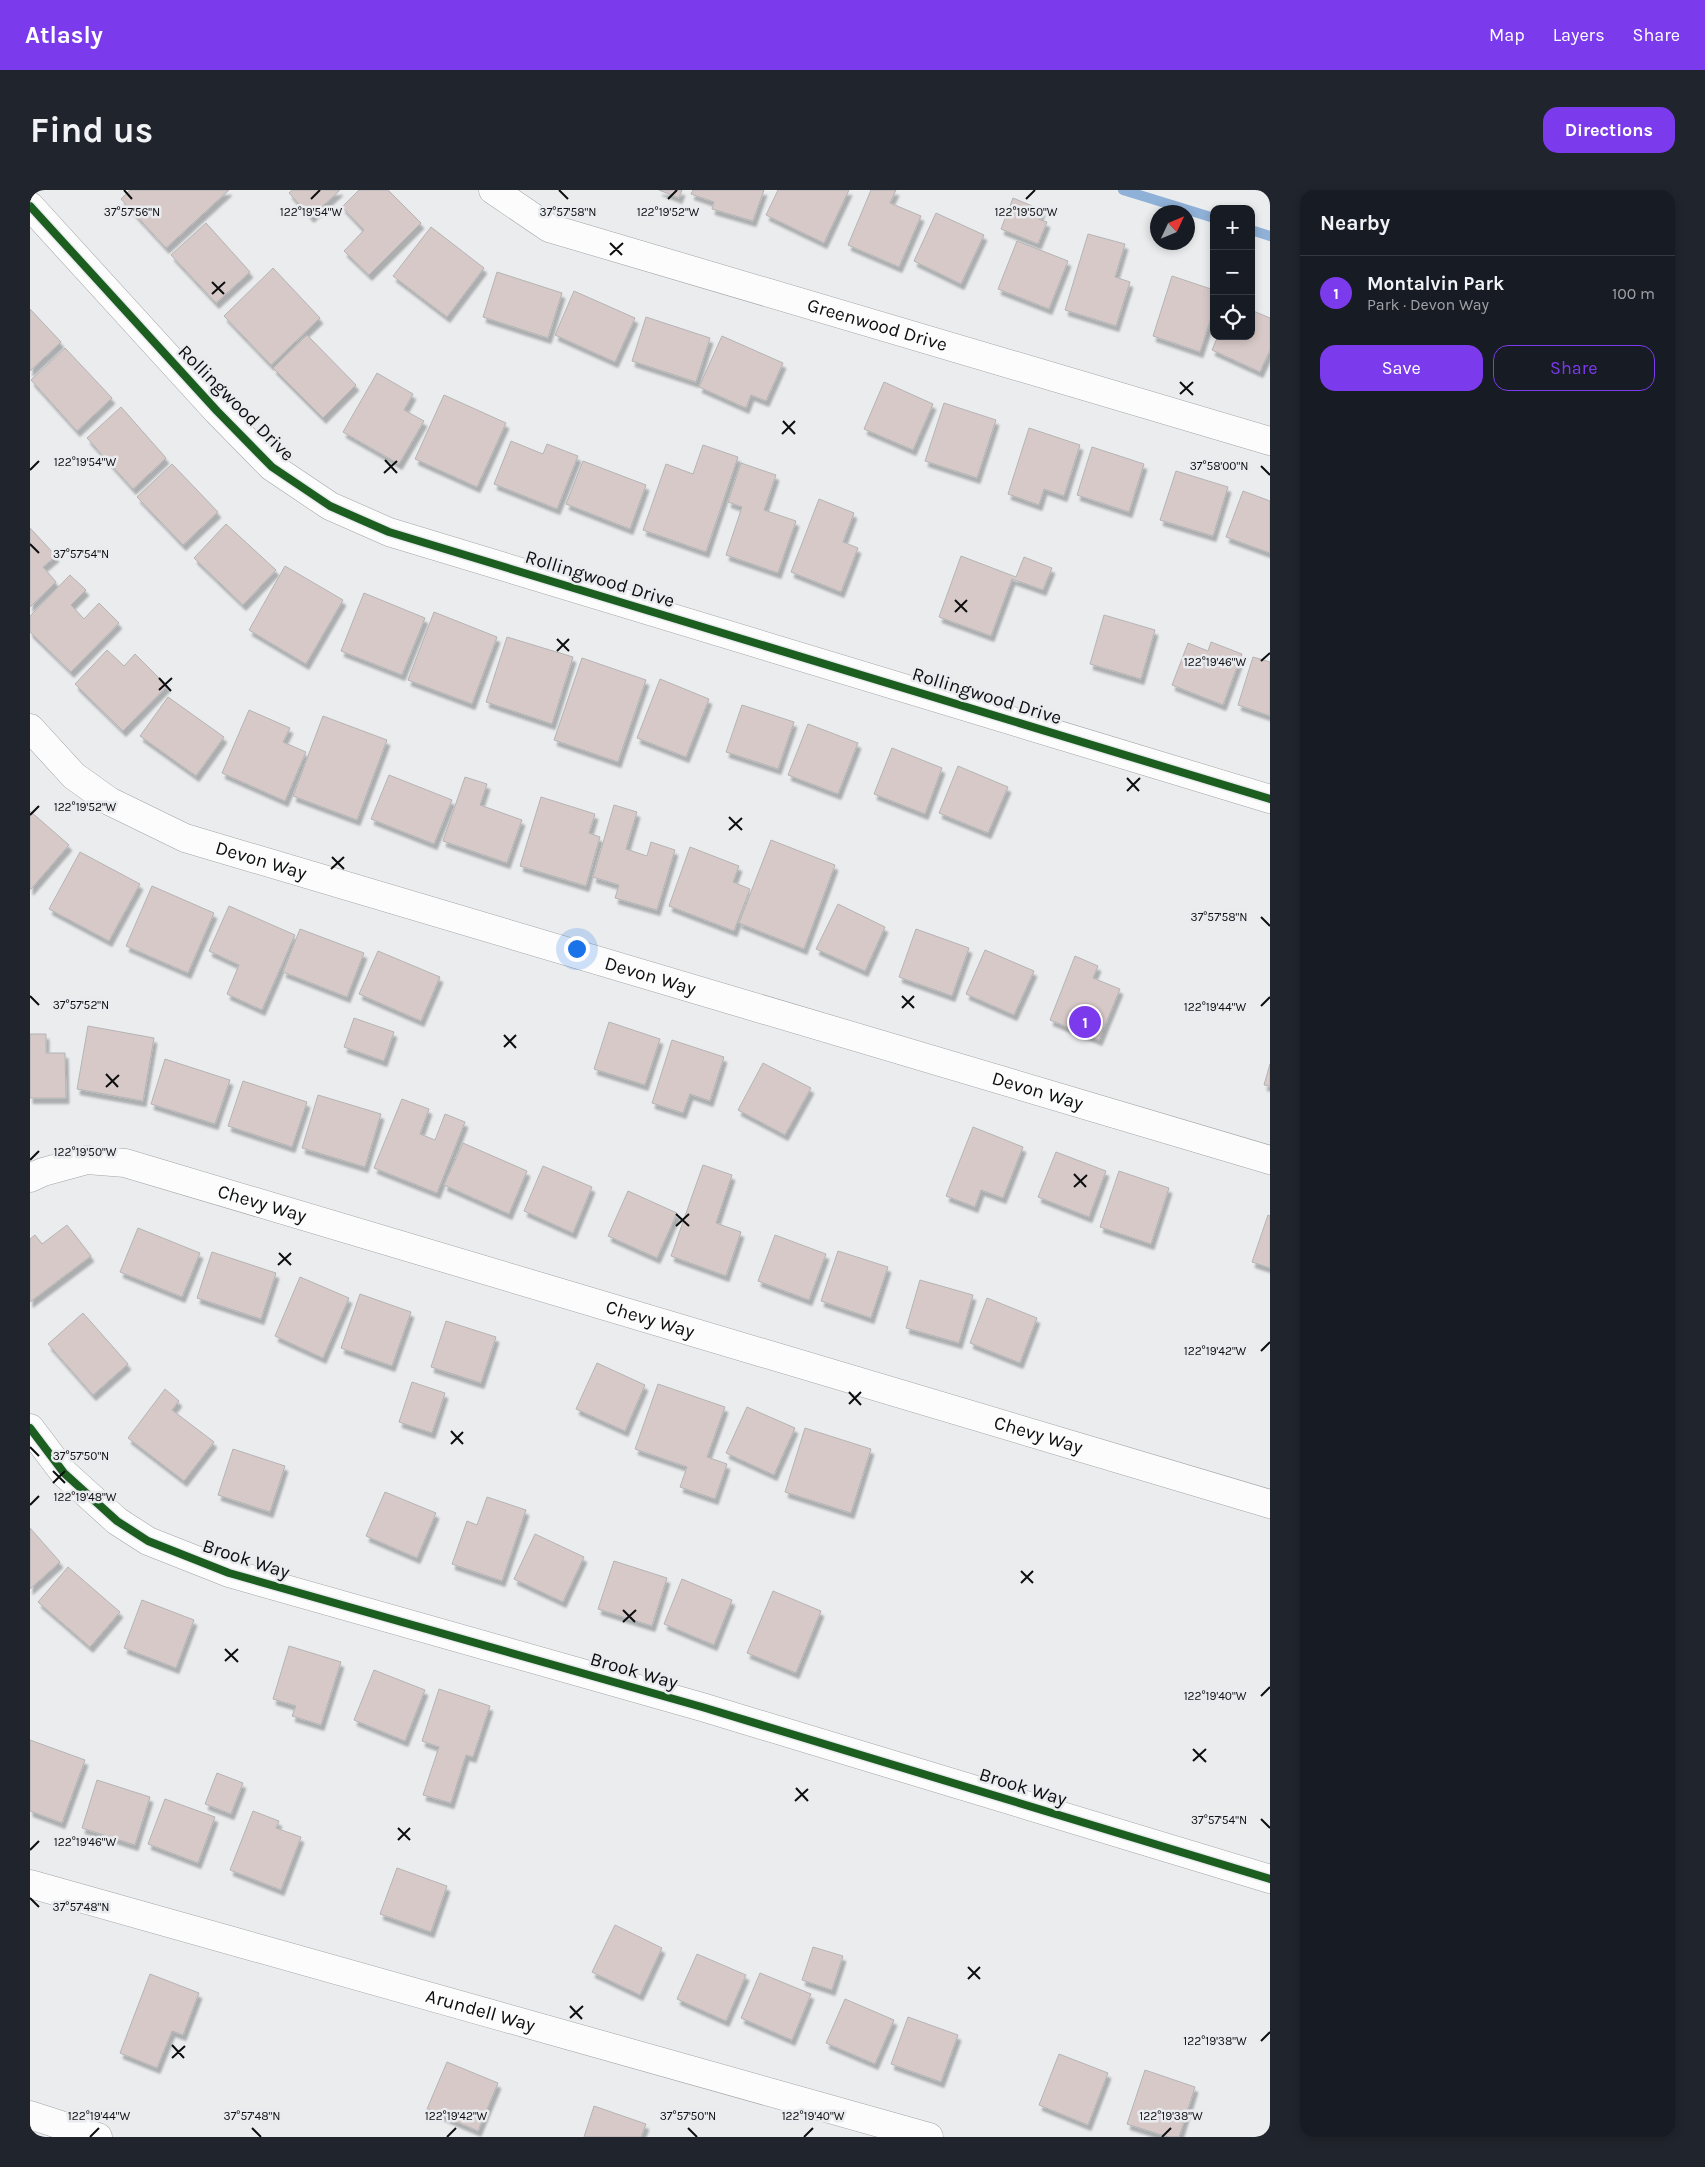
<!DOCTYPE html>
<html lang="en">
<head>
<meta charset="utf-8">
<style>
	body { margin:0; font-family:Karla,sans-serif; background:#20242c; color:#f1f3f6 }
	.controls { position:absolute; right:15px; top:15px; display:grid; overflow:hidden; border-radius:10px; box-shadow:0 2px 8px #0003 }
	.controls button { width:45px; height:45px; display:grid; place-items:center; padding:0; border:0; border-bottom:1px solid #363941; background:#171b24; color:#f1f3f6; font:25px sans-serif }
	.compass { position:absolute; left:1120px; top:15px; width:45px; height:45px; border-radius:50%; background:#171b24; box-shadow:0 2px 8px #0003; rotate:46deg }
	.you { position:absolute; left:546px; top:758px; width:18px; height:18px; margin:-12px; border:4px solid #fff; border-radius:50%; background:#1a73e8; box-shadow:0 0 0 8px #1a73e833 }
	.badge { display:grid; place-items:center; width:32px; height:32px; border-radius:50%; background:#7c3aed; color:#fff; font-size:16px; font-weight:700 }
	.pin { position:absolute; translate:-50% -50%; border:2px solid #fff; box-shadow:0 1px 5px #0006 }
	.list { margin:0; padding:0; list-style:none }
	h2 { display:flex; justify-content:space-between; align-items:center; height:65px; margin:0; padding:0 20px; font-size:21px }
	h2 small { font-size:16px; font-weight:400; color:#9ea1a6 }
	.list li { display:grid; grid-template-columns:32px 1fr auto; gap:15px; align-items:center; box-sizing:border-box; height:75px; padding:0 20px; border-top:1px solid #363941 }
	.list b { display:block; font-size:19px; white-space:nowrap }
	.list p { margin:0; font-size:16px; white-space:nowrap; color:#9ea1a6 }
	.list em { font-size:16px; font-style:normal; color:#9ea1a6 }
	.actions { display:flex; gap:10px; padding:15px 20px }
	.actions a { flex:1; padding:11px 0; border:1px solid #7c3aed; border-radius:15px; text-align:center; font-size:18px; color:#7c3aed }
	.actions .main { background:#7c3aed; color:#fff }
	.icon { flex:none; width:28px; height:28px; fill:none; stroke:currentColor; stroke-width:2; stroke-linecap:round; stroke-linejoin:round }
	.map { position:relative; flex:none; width:1240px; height:1947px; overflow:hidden; border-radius:15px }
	header { display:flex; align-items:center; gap:30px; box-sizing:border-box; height:70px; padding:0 25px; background:#7c3aed; color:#fff }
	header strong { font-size:24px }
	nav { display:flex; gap:28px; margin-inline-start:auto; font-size:18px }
	.intro { display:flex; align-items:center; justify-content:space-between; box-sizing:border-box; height:120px; padding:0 30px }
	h1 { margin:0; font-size:35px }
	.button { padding:12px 22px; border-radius:15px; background:#7c3aed; color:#fff; font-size:18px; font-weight:700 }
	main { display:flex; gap:30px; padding:0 30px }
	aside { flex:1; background:#171b24; border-radius:15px; box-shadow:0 2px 8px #0003 }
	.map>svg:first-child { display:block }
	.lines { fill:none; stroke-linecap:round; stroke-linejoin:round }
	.stream { stroke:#8fb0d7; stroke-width:10 }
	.building { fill:#d7c9c8; stroke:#b4b4b5; filter:url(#shadow) }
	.minor-casing { stroke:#a3a4a5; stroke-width:29 }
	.tertiary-casing { stroke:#a3a4a5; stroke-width:29 }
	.secondary-casing { stroke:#a3a4a5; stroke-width:29 }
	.minor { stroke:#fcfcfc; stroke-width:28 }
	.tertiary { stroke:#fcfcfc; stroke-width:28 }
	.secondary { stroke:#fcfcfc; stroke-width:28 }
	.cycleway-casing { stroke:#e9ebef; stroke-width:11 }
	.cycleway { stroke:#1b5e20; stroke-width:8 }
	.ticks { fill:none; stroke:#0d0e0f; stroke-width:2 }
	.labels { text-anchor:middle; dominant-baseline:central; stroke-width:5; stroke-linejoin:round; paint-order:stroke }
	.street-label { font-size:19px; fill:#0d0e0f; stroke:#e9ebef }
	.ticks-label { font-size:12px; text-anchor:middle; fill:#0d0e0f; stroke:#e9ebef; stroke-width:5; stroke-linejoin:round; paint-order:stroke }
</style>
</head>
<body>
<header>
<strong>Atlasly</strong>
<nav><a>Map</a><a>Layers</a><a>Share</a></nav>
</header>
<div class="intro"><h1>Find us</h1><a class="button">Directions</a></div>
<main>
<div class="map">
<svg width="1240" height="1947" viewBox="0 0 1240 1947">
	<defs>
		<filter id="shadow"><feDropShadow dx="3" dy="5.5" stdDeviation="1" flood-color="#0004"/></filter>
	</defs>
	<rect width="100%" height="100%" fill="#eaecee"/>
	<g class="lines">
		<path class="stream" d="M1093,0l91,28
			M1221,40l19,6"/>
	</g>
	<path class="building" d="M100,0h99l-63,58 -45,-49z
		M262,0h48l-29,27 -22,-24z
		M329,0h29l33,33 -52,52 -25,-24 20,-21 -22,-23z
		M629,0h23l-3,8z
		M663,0h71l-11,31 -41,-12 2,-7 -23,-8z
		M748,0h71l-25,53 -58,-28z
		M841,0h25l-6,13 31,13 -22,51 -51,-22z
		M983,8l29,12 -4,9 9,3 -9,22 -37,-15z
		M906,23l48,22 -23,49 -47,-23z
		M176,33l44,49 -34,31 -45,-48z
		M401,37l53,41 -37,49 -54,-41z
		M1058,44l37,10 -10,33 15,5 -14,44 -51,-16z
		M987,51l51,20 -19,48 -51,-20z
		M243,78l47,50 -49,47 -47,-49z
		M467,82l65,21 -14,45 -65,-21z
		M1142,86l42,14v19l-14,43 -47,-16z
		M544,101l61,27 -20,44 -60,-27z
		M0,119l31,33 -31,29z
		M1221,120l19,8v32l-10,22 -48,-22 6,-14h33z
		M616,127l64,21 -14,44 -64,-21z
		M277,145l49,50 -33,33 -50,-50z
		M692,146l61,27 -17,38 -15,-6 -5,13 -47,-21z
		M35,158l47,50 -35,33 -46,-51z
		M347,183l36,21 -9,16 20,11 -25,43 -56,-32z
		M854,192l49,22 -20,46 -49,-21z
		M414,205l62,28 -29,64 -62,-28z
		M914,213l52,17 -19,58 -52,-17z
		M91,217l45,51 -33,31 -46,-51z
		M999,238l51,17 -16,51 -20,-7 -5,16 -31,-11z
		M481,251l32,13 4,-10 31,12 -21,53 -63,-25z
		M673,255l35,12 -32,95 -63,-22 23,-66 27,10z
		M1062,257l52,17 -15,48 -52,-17z
		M553,271l63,24 -16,44 -64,-25z
		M711,273l35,12 -12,35 32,11 -18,52 -52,-18 16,-48 -14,-5z
		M142,274l46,48 -35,33 -46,-48z
		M1146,281l52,16 -15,49 -53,-16z
		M1213,301l27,10v52l-44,-16z
		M789,309l35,14 -11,29 15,6 -17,44 -50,-20z
		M196,334l50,46 -33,35 -49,-47z
		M0,338l26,28 -13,11 13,15 -26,25z
		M931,366l55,21 8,-20 28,11 -9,22 -31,-11 -21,57 -52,-19z
		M255,376l58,34 -37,64 -57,-34z
		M40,385l16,15 -15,15 13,14 15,-16 20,20 -48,49 -41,-40v-16z
		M334,403l61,25 -23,57 -61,-24z
		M404,422l63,25 -25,67 -64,-24z
		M1074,425l51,15 -14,49 -51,-15z
		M477,447l66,20 -21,67 -66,-22z
		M1181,452l31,12 -19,51 -51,-20 16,-42 20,8z
		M77,460l17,16 11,-12 32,32 -44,45 -48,-47z
		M1223,467l17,5v54l-32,-11z
		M552,468l64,22 -28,82 -64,-22z
		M630,489l49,20 -23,58 -49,-19z
		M138,507l56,40 -28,39 -56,-40z
		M712,515l52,17 -16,47 -52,-17z
		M219,520l41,18 -7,14 23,10 -21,49 -63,-28z
		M293,526l64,24 -30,80 -64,-24z
		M778,534l50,19 -20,51 -50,-19z
		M862,558l50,20 -17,46 -51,-20z
		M928,576l50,21 -20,46 -49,-20z
		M359,585l63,25 -18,44 -63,-25z
		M435,587l22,7 -7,21 42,15 -15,43 -64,-22z
		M511,607l54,17 -6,19 11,4 -14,49 -66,-20z
		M584,615l23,7 -11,37 21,7 4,-14 24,8 -18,60 -42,-12 4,-13 -26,-8z
		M0,621l39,34 -38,44h-1z
		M741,650l64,25 -31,84 -65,-26z
		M660,657l49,19 -6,16 17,7 -16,42 -65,-25z
		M50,662l60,32 -31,57 -60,-32z
		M122,696l62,27 -26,60 -62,-27z
		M808,714l47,23 -20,44 -49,-22z
		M199,716l66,29 -33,75 -35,-16 12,-29 -30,-14z
		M270,739l64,24 -17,44 -64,-25z
		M886,739l53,19 -17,48 -53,-19z
		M955,760l49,21 -20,44 -48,-21z
		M348,761l62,26 -19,44 -62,-27z
		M1045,766l23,10 -5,12 27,11 -21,51 -49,-20z
		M324,828l40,14 -10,29 -40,-14z
		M579,832l51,17 -15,46 -51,-16z
		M58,836l66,12 -11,63 -66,-12z
		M0,844h16v19h19l1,45h-36z
		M642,850l52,17 -14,44 -20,-7 -7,19 -31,-10z
		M135,869l65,21 -15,44 -64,-20z
		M733,873l48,25 -26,47 -47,-25z
		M1240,874v22l-6,-1z
		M213,891l64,21 -15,45 -64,-21z
		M288,905l63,19 -16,53 -63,-19z
		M372,909l27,10 -9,25 15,6 10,-26 20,8 -28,71 -63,-25z
		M943,937l50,20 -20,51 -22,-8 -6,17 -29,-11z
		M433,953l64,28 -18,43 -65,-29z
		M1026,962l50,19 -17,46 -51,-20z
		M673,975l29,10 -16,48 25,9 -15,44 -55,-20z
		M513,976l49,21 -19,46 -49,-22z
		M1089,981l50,17 -18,56 -51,-17z
		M598,1001l49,22 -20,45 -49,-22z
		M1238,1025l2,1v52l-18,-6z
		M37,1035l24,31 -61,46v-63l5,-4 7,9z
		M108,1038l62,25 -18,44 -62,-25z
		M745,1045l51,19 -17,46 -51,-19z
		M808,1061l50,16 -17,51 -50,-17z
		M182,1062l64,21 -15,46 -64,-21z
		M270,1087l49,21 -26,60 -48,-22z
		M890,1090l53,15 -14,48 -53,-15z
		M330,1104l51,18 -19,54 -51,-18z
		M957,1108l50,20 -17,45 -50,-20z
		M53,1123l45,51 -35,31 -45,-51z
		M416,1131l50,16 -15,46 -50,-16z
		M567,1173l48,22 -20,46 -49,-22z
		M382,1192l33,11 -13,40 -33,-11z
		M628,1194l67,23 -18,50 20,7 -12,35 -35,-12 7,-20 -52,-18z
		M135,1199l14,12 -7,9 42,32 -30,39 -56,-43z
		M717,1217l48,21 -21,47 -48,-22z
		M775,1238l66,21 -20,64 -66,-21z
		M203,1259l52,17 -15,46 -52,-17z
		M355,1302l51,21 -19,45 -51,-22z
		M457,1307l39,13 -24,71 -50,-17 15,-43 10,4z
		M0,1338l30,34 -30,27z
		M505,1344l49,23 -21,45 -49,-23z
		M584,1371l53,17 -15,48 -54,-17z
		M38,1377l52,45 -30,35 -52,-45z
		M652,1389l50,21 -18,45 -50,-21z
		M743,1401l48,20 -25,62 -49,-20z
		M112,1410l52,20 -18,48 -52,-20z
		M259,1456l52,16 -20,63 -29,-9 4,-10 -23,-7z
		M344,1480l51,20 -20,51 -51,-21z
		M409,1499l51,17 -17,51 -7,-2 -15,48 -28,-8 16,-48 -17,-6z
		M0,1550l55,20 -23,63 -32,-12z
		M187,1583l26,10 -12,31 -26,-10z
		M67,1590l53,17 -15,48 -53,-17z
		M135,1609l50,18 -17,46 -50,-19z
		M223,1621l26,10 -3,7 25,9 -20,53 -51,-20z
		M367,1678l50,18 -16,46 -51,-18z
		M585,1735l47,23 -22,47 -48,-23z
		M783,1757l30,9 -11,34 -30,-10z
		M667,1764l49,21 -20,46 -49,-22z
		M730,1783l51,21 -19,46 -51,-22z
		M120,1784l49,19 -16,42 -11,-4 -15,37 -37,-15z
		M815,1809l49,21 -19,44 -49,-21z
		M878,1827l50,18 -17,47 -50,-18z
		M1029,1864l49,19 -20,52 -49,-20z
		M417,1872l51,21 -20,48 -51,-22z
		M1115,1880l50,17 -16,50h-11l-41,-13z
		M564,1916l52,18 -5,13h-57z"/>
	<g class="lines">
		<defs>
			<g id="minor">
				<path id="s1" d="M463,0l56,38 721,213"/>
				<path id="s2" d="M0,538l44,48 35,25 76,37 1085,322"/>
				<path id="s3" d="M0,988l13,-6 44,-12 38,3 1145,341"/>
				<path d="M0,1238l34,45 53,48 31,20 81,32 473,134 568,172"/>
				<path id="s4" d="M0,1694l899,253"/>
			</g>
			<path id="tertiary" d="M0,16l187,205 55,56 58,39 59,26 881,267"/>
			<path id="secondary" d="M0,1925l68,22"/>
		</defs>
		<use href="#minor" class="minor-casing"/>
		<use href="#tertiary" class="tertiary-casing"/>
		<use href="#secondary" class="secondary-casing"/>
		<use href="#minor" class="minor"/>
		<use href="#tertiary" class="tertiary"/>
		<use href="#secondary" class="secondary"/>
		<defs>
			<path id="cycleway" d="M0,16l187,205 55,56 58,39 59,26 881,267
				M0,1238l34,45 53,48 31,20 81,32 473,134 568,172"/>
		</defs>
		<use href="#cycleway" class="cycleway-casing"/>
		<use href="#cycleway" class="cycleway"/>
	</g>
	<path class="ticks" d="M94,0l8,9M529,0l9,9M281,9l9,-9M638,9l9,-9M996,9l9,-9M580,53l12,12M580,65l13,-12M182,92l12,12M182,104l13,-12M1150,192l13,13M1150,204l13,-12M753,231l12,13M752,244l13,-13M355,270l12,13M1231,276l9,9M0,280l9,-9M354,283l13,-12M0,354l9,9M925,410l12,12M925,422l12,-12M527,449l12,12M527,461l12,-12M1231,471l9,-8M129,488l12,13M129,500l13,-12M1097,588l12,13M1097,601l13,-13M0,625l9,-9M699,627l13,13M699,640l13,-12M302,667l12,12M301,679l13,-12M1231,727l9,9M0,806l9,9M872,806l12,12M1231,816l9,-9M872,818l12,-12M474,845l12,13M474,857l12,-12M76,884l12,13M76,897l13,-12M0,970l9,-9M1044,984l12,13M1044,997l13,-12M646,1024l13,12M646,1036l13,-12M249,1063l12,12M248,1075l13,-12M1231,1161l9,-9M819,1202l12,13M819,1214l12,-12M421,1241l12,13M421,1254l12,-12M0,1257l9,9M23,1281l12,12M23,1293l12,-12M0,1315l9,-9M991,1381l12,12M991,1393l12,-12M593,1420l12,12M593,1432l13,-12M195,1459l13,13M195,1471l13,-12M1231,1506l9,-9M1163,1559l13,13M1163,1571l13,-12M766,1598l12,13M765,1611l13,-12M1231,1629l9,9M368,1638l12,12M368,1650l12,-12M0,1660l9,-9M0,1708l9,9M938,1777l12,12M938,1789l12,-12M540,1816l12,13M540,1828l13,-12M1231,1851l9,-9M142,1855l12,13M142,1868l13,-12M222,1938l9,9M658,1938l9,9M60,1947l9,-9M417,1947l9,-9M774,1947l9,-9M1132,1947l9,-9"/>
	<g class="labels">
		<g class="street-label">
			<text stroke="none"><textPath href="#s1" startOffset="410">Greenwood Drive</textPath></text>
			<text transform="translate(206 213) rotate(45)">Rollingwood Drive</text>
			<text transform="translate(570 389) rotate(17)">Rollingwood Drive</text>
			<text transform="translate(957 506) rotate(17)">Rollingwood Drive</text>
			<text stroke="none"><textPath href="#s2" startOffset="272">Devon Way</textPath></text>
			<text stroke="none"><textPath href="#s2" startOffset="678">Devon Way</textPath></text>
			<text stroke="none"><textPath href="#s2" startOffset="1082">Devon Way</textPath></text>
			<text stroke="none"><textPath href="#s3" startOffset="241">Chevy Way</textPath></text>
			<text stroke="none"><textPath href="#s3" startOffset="646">Chevy Way</textPath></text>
			<text stroke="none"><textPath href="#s3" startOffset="1051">Chevy Way</textPath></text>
			<text transform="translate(216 1369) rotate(18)">Brook Way</text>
			<text transform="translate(604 1481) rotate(16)">Brook Way</text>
			<text transform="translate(993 1597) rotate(17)">Brook Way</text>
			<text stroke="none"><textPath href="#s4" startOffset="468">Arundell Way</textPath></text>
		</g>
	</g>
	<g class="ticks-label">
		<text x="281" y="26">122°19'54"W</text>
		<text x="638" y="26">122°19'52"W</text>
		<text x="996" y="26">122°19'50"W</text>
		<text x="102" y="26">37°57'56"N</text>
		<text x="538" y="26">37°57'58"N</text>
		<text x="55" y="276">122°19'54"W</text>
		<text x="1189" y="280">37°58'00"N</text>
		<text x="51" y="368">37°57'54"N</text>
		<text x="1185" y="476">122°19'46"W</text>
		<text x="55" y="621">122°19'52"W</text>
		<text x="1189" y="731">37°57'58"N</text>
		<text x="51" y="819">37°57'52"N</text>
		<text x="1185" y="821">122°19'44"W</text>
		<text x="55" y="966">122°19'50"W</text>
		<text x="1185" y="1165">122°19'42"W</text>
		<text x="51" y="1270">37°57'50"N</text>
		<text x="55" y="1311">122°19'48"W</text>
		<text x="1185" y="1510">122°19'40"W</text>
		<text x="1189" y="1634">37°57'54"N</text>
		<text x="55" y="1656">122°19'46"W</text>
		<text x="51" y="1721">37°57'48"N</text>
		<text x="1185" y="1855">122°19'38"W</text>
		<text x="222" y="1930">37°57'48"N</text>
		<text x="658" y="1930">37°57'50"N</text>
		<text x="69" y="1930">122°19'44"W</text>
		<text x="426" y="1930">122°19'42"W</text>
		<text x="783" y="1930">122°19'40"W</text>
		<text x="1141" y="1930">122°19'38"W</text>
	</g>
</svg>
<div class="controls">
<button>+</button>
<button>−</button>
<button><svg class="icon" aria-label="locate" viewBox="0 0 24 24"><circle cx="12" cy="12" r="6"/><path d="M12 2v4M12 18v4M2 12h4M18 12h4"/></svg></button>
</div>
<svg class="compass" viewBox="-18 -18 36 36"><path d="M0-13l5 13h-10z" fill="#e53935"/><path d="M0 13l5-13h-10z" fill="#9ea1a6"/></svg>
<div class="you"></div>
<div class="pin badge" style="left:1055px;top:832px">1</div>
</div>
<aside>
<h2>Nearby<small></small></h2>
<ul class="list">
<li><span class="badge">1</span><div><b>Montalvin Park</b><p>Park · Devon Way</p></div><em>100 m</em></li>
</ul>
<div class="actions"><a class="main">Save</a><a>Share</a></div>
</aside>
</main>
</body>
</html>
